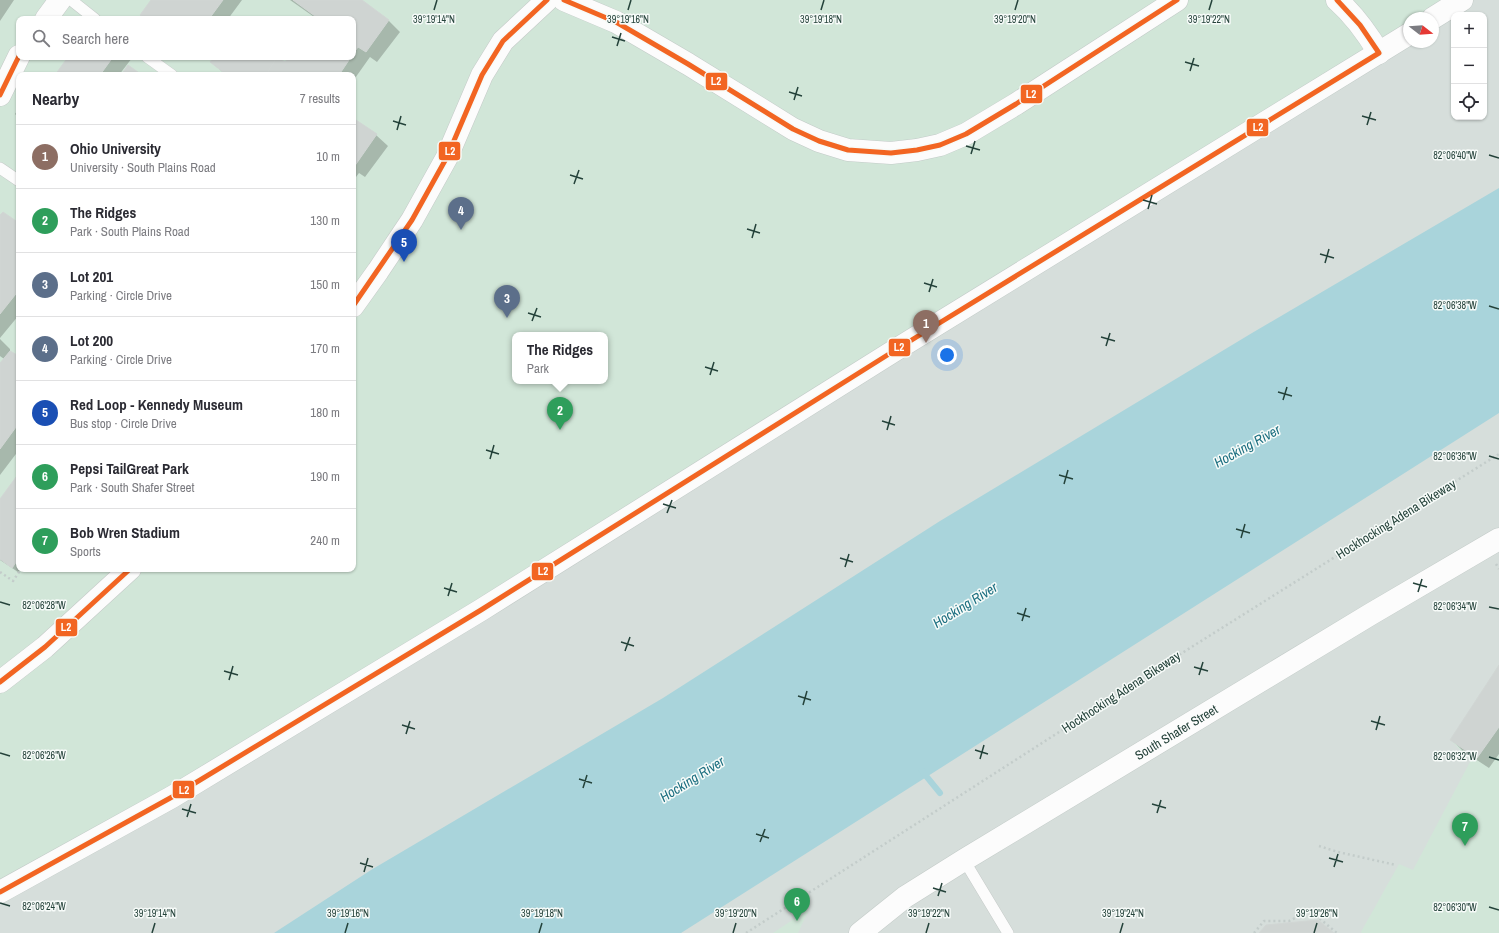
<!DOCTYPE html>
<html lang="en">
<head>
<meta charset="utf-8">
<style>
	body { margin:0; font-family:"Archivo Narrow",sans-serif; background:#f7f7f7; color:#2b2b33 }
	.controls { position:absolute; right:12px; top:12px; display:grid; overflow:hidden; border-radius:8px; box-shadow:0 1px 3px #0004 }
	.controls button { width:36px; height:36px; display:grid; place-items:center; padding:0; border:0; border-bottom:1px solid #e1e1e2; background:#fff; color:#2b2b33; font:20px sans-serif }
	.compass { position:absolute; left:1403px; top:12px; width:36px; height:36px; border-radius:50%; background:#fff; box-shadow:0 1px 3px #0004; rotate:107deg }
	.you { position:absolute; left:947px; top:355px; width:14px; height:14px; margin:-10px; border:3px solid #fff; border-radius:50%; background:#1a73e8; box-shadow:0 0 0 6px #1a73e833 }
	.badge { display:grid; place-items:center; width:26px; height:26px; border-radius:50%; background:#0b8043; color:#fff; font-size:13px; font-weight:700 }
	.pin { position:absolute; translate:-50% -33px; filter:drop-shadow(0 1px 2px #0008) }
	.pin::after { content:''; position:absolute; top:21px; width:14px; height:12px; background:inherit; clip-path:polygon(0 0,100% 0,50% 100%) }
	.popup { position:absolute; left:512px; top:332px; width:96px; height:52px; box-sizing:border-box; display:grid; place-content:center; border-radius:8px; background:#fff; filter:drop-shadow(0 1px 3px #0005); font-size:13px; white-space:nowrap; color:#7c7c81 }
	.popup b { font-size:15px; color:#2b2b33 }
	.popup::after { content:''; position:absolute; left:50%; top:100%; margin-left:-8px; border:8px solid transparent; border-top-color:#fff }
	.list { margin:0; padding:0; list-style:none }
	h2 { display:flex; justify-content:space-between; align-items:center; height:52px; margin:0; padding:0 16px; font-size:17px }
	h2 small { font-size:13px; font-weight:400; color:#7c7c81 }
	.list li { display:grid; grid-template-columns:26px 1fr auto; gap:12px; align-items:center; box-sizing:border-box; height:64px; padding:0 16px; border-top:1px solid #e1e1e2 }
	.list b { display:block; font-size:15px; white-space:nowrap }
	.list p { margin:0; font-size:13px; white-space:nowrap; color:#7c7c81 }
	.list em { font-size:13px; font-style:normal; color:#7c7c81 }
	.icon { flex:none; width:22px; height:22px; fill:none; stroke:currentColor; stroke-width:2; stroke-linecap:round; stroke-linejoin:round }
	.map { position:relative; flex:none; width:1499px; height:933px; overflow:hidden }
	.search { position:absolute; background:#fff; box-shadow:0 1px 3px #0004; left:16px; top:16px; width:340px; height:44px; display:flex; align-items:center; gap:10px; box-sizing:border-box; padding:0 14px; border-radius:8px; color:#7c7c81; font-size:15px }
	.panel { position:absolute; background:#fff; box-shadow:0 1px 3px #0004; left:16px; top:72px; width:340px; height:500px; border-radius:8px }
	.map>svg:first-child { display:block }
	.built { fill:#d6dedb; fill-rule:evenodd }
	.green { fill:#d1e6d8; fill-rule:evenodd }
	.water { fill:#a9d4db }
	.shadow { fill:#0003 }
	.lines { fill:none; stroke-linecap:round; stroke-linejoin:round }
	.stream { stroke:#a9d4db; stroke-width:6 }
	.building { fill:#cfd4d2; stroke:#d1d6d4 }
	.lane-casing { stroke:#c5cac8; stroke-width:12 }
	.street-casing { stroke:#c5cac8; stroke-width:23 }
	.secondary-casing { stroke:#c3cbc8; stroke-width:23 }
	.path { stroke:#c3ccca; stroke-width:2.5; stroke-dasharray:2 3; stroke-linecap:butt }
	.lane { stroke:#fcfcfc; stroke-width:11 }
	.street { stroke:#fcfcfc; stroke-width:22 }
	.secondary { stroke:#fcfcfc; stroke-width:22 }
	.bus-1-casing { stroke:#f7fbf9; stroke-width:8 }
	.bus-1 { stroke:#f26522; stroke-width:5 }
	.ticks { fill:none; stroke:#24423a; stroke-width:1.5 }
	.labels { text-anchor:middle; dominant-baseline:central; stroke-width:3; stroke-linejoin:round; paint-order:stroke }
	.street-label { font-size:13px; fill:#24423a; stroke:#f7fbf9 }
	.water-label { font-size:14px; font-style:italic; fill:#1c6f80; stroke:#f7fbf9 }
	.ticks-label { font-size:10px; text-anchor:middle; fill:#24423a; stroke:#f7fbf9; stroke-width:3; stroke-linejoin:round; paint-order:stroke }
	.line-badge { stroke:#f7fbf9; stroke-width:1.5 }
	.badge-label { font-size:11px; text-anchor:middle; font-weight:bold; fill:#fff }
</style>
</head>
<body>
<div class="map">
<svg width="1499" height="933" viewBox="0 0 1499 933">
	<rect width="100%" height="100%" fill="#e8edeb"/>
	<path class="built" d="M0,0h1499v933h-1499zM1454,15h30v102h-30zM1409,18h24v24h-24zM19,19h334v38h-334zM19,75h334v494h-334zM515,335h90v46h-90z"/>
	<path class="green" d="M0,0h1462l-29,18h-24v16l-1409,858zM19,19h334v38h-334zM19,75h334v494h-334zM515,335h90v46h-90z
		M1499,665v268h-137l-1,-1 38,-68 14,6 58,-110 -21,-20z
		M809,909l-11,24h-25z"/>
	<path class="water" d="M1499,188v225l-818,520h-407l97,-63 292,-172 277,-177 312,-188z"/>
	<path class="shadow" d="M0,0h14l-14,21z
		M152,0h90l-14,19h-82l-4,-4z
		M290,0h70l29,21 11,11 -23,30 -7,-5 -17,24v-6h-127l-15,-13 4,-5h61l9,6 5,-6h63v-38h-36z
		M69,57h61l2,1 -13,17h-63z
		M196,57h7l-2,3z
		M19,108v10l-4,-4z
		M353,119l23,16 12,11 -23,31 -6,-4 -6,8z
		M0,217l19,8v90l-19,23z
		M0,339l10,10v3l9,6v92l-19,25v-110l4,-6 -4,-3z
		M19,474v95h2l-3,3 -18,-12v-59z
		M1499,667v87l-10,14 -26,-17 -11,-11z"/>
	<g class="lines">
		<path class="stream" d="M922,771l18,22"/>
	</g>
	<path class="building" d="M151,0h72l-14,19h-63l-6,-4z
		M293,0h69l27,20 -23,32 -8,-5 -5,7v-35h-34z
		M68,57h45l-13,18h-45z
		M214,57h63l-11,18h-39l-17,-13z
		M277,57l8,5 4,-5h62l-12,18h-73z
		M128,65l14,10h-21z
		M353,118l24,16 -23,33 -1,-1z
		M3,212l16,11v67l-19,24v-99z
		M10,351l9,5v67l-19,26v-86z
		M19,473v85l-7,10 -12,-9v-60z
		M1499,665v62l-22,31 -27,-18z
		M1318,920l16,13h-75l7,-8z"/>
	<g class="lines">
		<defs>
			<path id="lane" d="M71,0l24,19
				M147,57l25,18
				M0,168l19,13
				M964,860l44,73"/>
			<path id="street" d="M46,19l14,-19
				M0,95l19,-39
				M353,306l25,-35 34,-51 35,-63 35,-82 21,-34 44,-41
				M0,682l45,-35 85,-78"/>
			<g id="secondary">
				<path d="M564,0l52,22 72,42 105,65 26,12 29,9 43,3 26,-3 23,-5 26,-11 50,-30 161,-104"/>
				<path d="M1337,0c17,15 30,33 42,53"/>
				<path d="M1433,18l29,-18"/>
				<path d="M0,892l172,-95 309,-187 416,-261 512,-315"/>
				<path id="s1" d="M860,933l45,-36 59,-37 407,-246 128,-75"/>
			</g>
		</defs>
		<use href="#lane" class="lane-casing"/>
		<use href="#street" class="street-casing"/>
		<use href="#secondary" class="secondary-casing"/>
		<path class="path" d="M1496,564l3,5
			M0,572l13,9 8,-12
			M1319,846l19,6 58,13
			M746,933l444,-285 309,-194
			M1254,933l10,-12h25l18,-9 12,6 18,15"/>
		<use href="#lane" class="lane"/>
		<use href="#street" class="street"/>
		<use href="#secondary" class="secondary"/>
		<defs>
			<path id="bus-1" d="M564,0l52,22 72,42 105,65 26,12 29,9 43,3 26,-3 23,-5 26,-11 50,-30 161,-104
				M0,95l19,-39
				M353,306l59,-86 35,-63 35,-82 21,-34 44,-41
				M0,682l45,-35 85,-78
				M0,892l172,-95 309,-187 416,-261 482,-296 -19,-28 -23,-25"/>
		</defs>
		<use href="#bus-1" class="bus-1-casing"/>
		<use href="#bus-1" class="bus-1"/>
	</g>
	<path class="ticks" d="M434,10l3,-10M628,10l3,-10M821,10l3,-10M1015,10l3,-10M1209,10l3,-10M612,37l13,4M617,46l4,-13M1185,62l14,4M1190,71l4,-13M789,92l13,4M794,100l4,-13M1362,116l14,4M393,121l13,4M1367,125l4,-13M397,130l4,-14M966,146l14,4M971,154l4,-13M1489,155l10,3M570,175l13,4M574,184l5,-14M1143,200l14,4M1148,209l4,-14M747,229l13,4M752,238l4,-14M1320,254l14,4M1325,263l4,-14M924,283l13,4M929,292l4,-13M1489,306l10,3M528,313l13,4M532,321l5,-13M1101,337l14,4M1106,346l4,-13M705,367l13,4M710,375l4,-13M1278,392l14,4M1283,400l4,-13M882,421l13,4M887,430l4,-14M486,450l13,4M1489,456l10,3M490,459l4,-14M1059,475l14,4M1064,484l4,-14M663,504l13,4M667,513l5,-13M1236,529l14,4M1241,538l4,-14M840,558l13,4M845,567l4,-13M1413,583l14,4M444,588l13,4M1418,592l4,-13M448,596l4,-13M0,602l10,3M1489,607l10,2M1017,613l13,4M1022,621l4,-13M621,642l13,4M625,651l5,-14M1194,667l14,4M224,671l14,4M1199,675l4,-13M229,680l4,-14M798,696l13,4M803,705l4,-14M1371,721l14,4M402,725l13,4M1376,730l4,-14M406,734l4,-13M975,750l13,4M0,753l10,3M1489,757l10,3M980,759l4,-14M579,779l13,4M583,788l4,-13M1152,804l14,4M182,809l14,4M1157,813l4,-13M187,817l4,-13M756,834l13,4M760,842l5,-13M1329,858l14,4M360,863l13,4M1334,867l4,-13M364,872l4,-14M933,888l13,4M938,896l4,-13M0,903l10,3M1489,907l10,3M152,933l3,-10M345,933l3,-10M539,933l3,-10M733,933l3,-10M926,933l3,-10M1120,933l3,-10M1314,933l3,-10"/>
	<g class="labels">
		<g class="street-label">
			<text transform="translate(1396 519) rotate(-32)">Hockhocking Adena Bikeway</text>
			<text transform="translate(1121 692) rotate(-33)">Hockhocking Adena Bikeway</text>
			<text stroke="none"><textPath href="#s1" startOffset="375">South Shafer Street</textPath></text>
		</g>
		<g class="water-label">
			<text transform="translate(1247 446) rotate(-29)">Hocking River</text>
			<text transform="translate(965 605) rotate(-32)">Hocking River</text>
			<text transform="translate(692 779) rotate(-32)">Hocking River</text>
		</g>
	</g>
	<g class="ticks-label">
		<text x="434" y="23">39°19'14"N</text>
		<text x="628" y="23">39°19'16"N</text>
		<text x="821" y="23">39°19'18"N</text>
		<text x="1015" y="23">39°19'20"N</text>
		<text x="1209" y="23">39°19'22"N</text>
		<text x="1455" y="159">82°06'40"W</text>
		<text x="1455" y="309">82°06'38"W</text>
		<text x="1455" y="460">82°06'36"W</text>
		<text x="44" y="609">82°06'28"W</text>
		<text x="1455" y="610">82°06'34"W</text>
		<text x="44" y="759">82°06'26"W</text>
		<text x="1455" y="760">82°06'32"W</text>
		<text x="44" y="910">82°06'24"W</text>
		<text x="1455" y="911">82°06'30"W</text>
		<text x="155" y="917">39°19'14"N</text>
		<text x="348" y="917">39°19'16"N</text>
		<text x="542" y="917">39°19'18"N</text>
		<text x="736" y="917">39°19'20"N</text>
		<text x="929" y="917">39°19'22"N</text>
		<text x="1123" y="917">39°19'24"N</text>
		<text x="1317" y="917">39°19'26"N</text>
	</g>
	<g class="line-badge">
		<rect x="705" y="72" width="23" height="19" rx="4" fill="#f26522"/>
		<rect x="1020" y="84" width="23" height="20" rx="4" fill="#f26522"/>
		<rect x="1246" y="118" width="23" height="19" rx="4" fill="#f26522"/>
		<rect x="438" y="141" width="23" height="20" rx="4" fill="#f26522"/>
		<rect x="888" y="338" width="23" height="19" rx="4" fill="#f26522"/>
		<rect x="531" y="562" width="23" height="19" rx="4" fill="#f26522"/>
		<rect x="55" y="618" width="23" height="19" rx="4" fill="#f26522"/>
		<rect x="172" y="780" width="23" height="19" rx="4" fill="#f26522"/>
	</g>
	<g class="badge-label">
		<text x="716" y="85">L2</text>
		<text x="1031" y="98">L2</text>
		<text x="1258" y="131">L2</text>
		<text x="450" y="155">L2</text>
		<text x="899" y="351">L2</text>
		<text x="543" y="575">L2</text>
		<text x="66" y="631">L2</text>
		<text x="184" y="794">L2</text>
	</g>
</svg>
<div class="controls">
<button>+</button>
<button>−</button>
<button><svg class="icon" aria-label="locate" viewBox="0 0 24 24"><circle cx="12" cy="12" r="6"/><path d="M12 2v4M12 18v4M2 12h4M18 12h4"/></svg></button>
</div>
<svg class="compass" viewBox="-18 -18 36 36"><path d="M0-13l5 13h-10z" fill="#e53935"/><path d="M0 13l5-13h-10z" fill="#7c7c81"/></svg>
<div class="you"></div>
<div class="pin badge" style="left:926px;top:343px;background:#8d6e63">1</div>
<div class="pin badge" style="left:560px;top:430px;background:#2e9e5b">2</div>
<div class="popup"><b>The Ridges</b>Park</div>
<div class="pin badge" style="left:507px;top:318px;background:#5c6f8a">3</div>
<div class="pin badge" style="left:461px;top:230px;background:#5c6f8a">4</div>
<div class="pin badge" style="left:404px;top:262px;background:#1a4fb4">5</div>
<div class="pin badge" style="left:797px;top:921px;background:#2e9e5b">6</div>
<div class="pin badge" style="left:1465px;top:846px;background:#2e9e5b">7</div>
<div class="search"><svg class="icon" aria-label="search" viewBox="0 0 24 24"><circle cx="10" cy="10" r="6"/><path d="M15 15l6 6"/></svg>Search here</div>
<section class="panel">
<h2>Nearby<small>7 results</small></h2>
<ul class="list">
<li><span class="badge" style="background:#8d6e63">1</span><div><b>Ohio University</b><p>University · South Plains Road</p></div><em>10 m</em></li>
<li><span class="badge" style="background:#2e9e5b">2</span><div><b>The Ridges</b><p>Park · South Plains Road</p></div><em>130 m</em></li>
<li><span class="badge" style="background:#5c6f8a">3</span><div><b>Lot 201</b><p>Parking · Circle Drive</p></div><em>150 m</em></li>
<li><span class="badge" style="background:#5c6f8a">4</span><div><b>Lot 200</b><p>Parking · Circle Drive</p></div><em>170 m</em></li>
<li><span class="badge" style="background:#1a4fb4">5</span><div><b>Red Loop - Kennedy Museum</b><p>Bus stop · Circle Drive</p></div><em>180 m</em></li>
<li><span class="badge" style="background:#2e9e5b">6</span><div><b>Pepsi TailGreat Park</b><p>Park · South Shafer Street</p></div><em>190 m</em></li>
<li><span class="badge" style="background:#2e9e5b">7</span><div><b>Bob Wren Stadium</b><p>Sports</p></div><em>240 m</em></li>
</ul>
</section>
</div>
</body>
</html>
